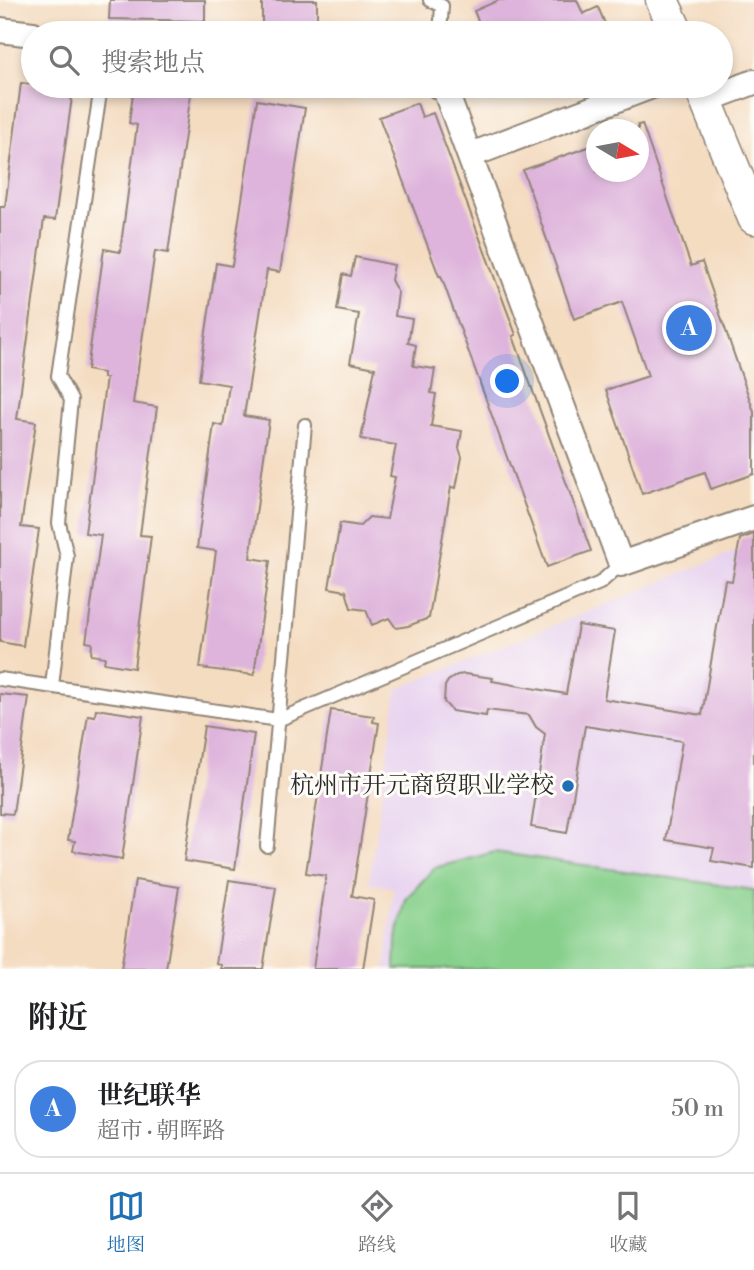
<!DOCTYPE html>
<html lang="zh">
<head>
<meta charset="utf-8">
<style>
	body { margin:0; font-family:"Libre Bodoni","Noto Serif SC",serif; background:#f6f6f6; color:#202124 }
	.compass { position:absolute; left:586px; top:119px; width:63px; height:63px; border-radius:50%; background:#fff; box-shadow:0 4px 10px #0003; rotate:100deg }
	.you { position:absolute; left:508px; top:382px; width:24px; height:24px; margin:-18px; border:5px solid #fff; border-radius:50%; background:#1a73e8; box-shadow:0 0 0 10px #1a73e833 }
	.badge { display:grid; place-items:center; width:46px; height:46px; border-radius:50%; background:#1f6fb2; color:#fff; font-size:23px; font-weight:700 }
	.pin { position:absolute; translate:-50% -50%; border:4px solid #fff; box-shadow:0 2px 7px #0006 }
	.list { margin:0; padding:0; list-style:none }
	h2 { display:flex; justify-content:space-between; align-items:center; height:91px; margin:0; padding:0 28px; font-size:30px }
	h2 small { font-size:23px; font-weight:400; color:#757577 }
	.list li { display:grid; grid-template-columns:46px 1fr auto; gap:21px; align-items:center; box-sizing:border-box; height:98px; margin:0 14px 14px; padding:0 14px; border:2px solid #e0e0e0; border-radius:28px }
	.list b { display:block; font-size:26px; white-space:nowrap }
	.list p { margin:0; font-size:23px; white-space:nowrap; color:#757577 }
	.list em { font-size:23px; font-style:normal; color:#757577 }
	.icon { flex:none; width:38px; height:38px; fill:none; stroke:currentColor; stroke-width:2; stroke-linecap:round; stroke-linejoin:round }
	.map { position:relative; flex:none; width:754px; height:969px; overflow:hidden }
	.search { position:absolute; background:#fff; box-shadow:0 4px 10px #0003; left:21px; right:21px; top:21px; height:77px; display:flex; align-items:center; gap:18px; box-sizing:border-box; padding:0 24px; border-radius:38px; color:#757577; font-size:26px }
	.sheet { height:203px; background:#fff }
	nav { display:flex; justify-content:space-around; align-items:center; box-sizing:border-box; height:98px; border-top:2px solid #e0e0e0; background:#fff; font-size:19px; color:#757577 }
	nav a { display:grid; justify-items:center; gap:4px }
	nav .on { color:#1f6fb2 }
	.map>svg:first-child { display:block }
	.built { fill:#e7d2ef }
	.green { fill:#87d08c; stroke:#597e5c; stroke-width:2 }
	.building { fill:#deb4dc }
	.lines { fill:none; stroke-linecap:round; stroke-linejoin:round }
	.service-casing { stroke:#908476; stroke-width:16 }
	.minor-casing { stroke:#908476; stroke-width:28 }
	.tertiary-casing { stroke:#908476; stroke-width:35 }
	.service { stroke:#fff; stroke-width:12 }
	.minor { stroke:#fff; stroke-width:24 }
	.tertiary { stroke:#fff; stroke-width:32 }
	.poi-dot { fill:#1f6fb2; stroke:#fdfcf7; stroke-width:2.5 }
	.labels { text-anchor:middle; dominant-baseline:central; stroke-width:6; stroke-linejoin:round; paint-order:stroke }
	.poi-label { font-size:24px; fill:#2b2b2b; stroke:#fdfcf7; text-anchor:end }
</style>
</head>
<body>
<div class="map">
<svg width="754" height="969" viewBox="0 0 754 969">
	<rect width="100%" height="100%" fill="#fdfcf7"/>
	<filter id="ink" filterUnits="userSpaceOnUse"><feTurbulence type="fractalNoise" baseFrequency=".0143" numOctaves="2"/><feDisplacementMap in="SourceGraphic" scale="14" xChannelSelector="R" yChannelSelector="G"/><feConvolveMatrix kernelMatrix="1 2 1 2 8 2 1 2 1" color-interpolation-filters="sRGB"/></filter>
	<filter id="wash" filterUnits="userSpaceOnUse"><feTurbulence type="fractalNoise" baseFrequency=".00686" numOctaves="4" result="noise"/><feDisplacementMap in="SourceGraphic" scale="28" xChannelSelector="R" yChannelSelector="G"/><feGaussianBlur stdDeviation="1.57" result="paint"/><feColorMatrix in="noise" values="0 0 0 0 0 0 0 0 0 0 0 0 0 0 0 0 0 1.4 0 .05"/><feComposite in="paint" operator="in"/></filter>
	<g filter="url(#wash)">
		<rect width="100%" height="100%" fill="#f4dcc1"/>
		<path class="built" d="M754,544v425h-369l9,-81 -25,-5 28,-194z"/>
		<path class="green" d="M495,852l259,38v79h-359l1,-29 10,-41 28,-31z"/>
		<g id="blocks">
			<path class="building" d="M110,0h95v21l-96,-2z
				M262,0h55v31h-55z
				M499,0h78l6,14 15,-7 11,26h-126l-9,-22z
				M21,83l52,7 -18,130 -11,-1 -27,200 19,3 -15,105 18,2 -16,117 -23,-4v-435h5z
				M134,86h58l-24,167 -13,-2 -22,152 24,4 -17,128 11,1 -17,132 -30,-5 1,-6 -14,-2 1,-12 -6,-1 15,-107 -16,-2 21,-155h-3v-5l-16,-3 17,-121 16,3 17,-127 -8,-2z
				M257,100l48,8 -25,164 -13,-2 -23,146 25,4 -19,138 20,3 -16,114 -54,-7 16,-117 -19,-3 17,-124 9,2 6,-41 -30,-5 17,-117 16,3z
				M417,103l5,14 11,-4 83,222 -3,1 78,215 -44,16 -106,-291h-2l-60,-159z
				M642,124l49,142 11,-4 52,150v62l-43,15 -6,-17 -63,22 -36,-104 42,-14 -26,-74 -48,17 -51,-149 74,-26v28h42l-1,-47z
				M355,257l39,8 -3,15 7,13 -3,23 17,3 -4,24 8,2 -3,21 22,3 -4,24 5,1 -5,32 31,5 -3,17 3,9 -6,31 -5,-1 -22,131 -21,8 -12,2 -7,-10 -17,7 -6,-15 -15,-2 -5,-17 -17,-3 11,-65 20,3 9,-9 18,2 8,-42 -5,-1 6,-31 -35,-6 14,-71 -25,-5 9,-49 -22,-4 6,-36 8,2z
				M754,534v334l-43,-7 3,-13 -48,-8 16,-99 -97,-15 -18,107 -36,-6 14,-93 -9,-7 -7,-12 -42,-5 -1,6 -34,-5 -8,-9 1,-16 3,-5 9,-6 8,-1 28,4 -1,3 74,13 12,-69 37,6 -11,68 98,16 23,-135 7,1 8,-42z
				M0,694l29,3 -16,117 -13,-1z
				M96,709l47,7 -21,143 -49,-8 2,-10 -7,-1 20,-125 7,1z
				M331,710l43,6 -1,6 6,1 -27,173 22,4 -11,69h-50l13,-93 -20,-3z
				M204,726l50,8 -19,135 -51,-8z
				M135,880l44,7 -13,82h-45z
				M229,880l47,7 -13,82h-42l1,-4 -6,-1z"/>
		</g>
	</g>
	<g filter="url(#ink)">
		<use href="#blocks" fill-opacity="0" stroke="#908476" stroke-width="2"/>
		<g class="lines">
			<defs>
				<path id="service" d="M430,0l12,6 -2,27
					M0,679l278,41 322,-137 21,-19
					M52,686l15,-130 -8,-33 12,-123 -13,-24 42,-283
					M267,846l38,-421"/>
				<path id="minor" d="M0,30l33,4
					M438,86l6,1 177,477 133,-46
					M706,100l48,-18
					M471,155l181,-69"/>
				<path id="tertiary" d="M662,0l15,33
					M700,86l54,132"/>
			</defs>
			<use href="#service" class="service-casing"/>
			<use href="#minor" class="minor-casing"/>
			<use href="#tertiary" class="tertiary-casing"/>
			<use href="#service" class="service"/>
			<use href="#minor" class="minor"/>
			<use href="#tertiary" class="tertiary"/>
		</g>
	</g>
	<circle class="poi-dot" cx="568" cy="786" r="7"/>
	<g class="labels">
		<g class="poi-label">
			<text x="554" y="786">杭州市开元商贸职业学校</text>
		</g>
	</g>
</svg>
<svg class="compass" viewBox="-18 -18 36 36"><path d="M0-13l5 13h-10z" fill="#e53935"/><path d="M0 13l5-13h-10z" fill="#757577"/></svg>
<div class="you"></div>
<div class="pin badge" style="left:689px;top:328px;background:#3f7fe0">A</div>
<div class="search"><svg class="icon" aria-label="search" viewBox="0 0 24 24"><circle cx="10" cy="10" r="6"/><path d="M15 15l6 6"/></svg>搜索地点</div>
</div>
<section class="sheet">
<h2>附近<small></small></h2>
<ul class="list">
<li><span class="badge" style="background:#3f7fe0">A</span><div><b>世纪联华</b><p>超市 · 朝晖路</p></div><em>50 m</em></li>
</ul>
</section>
<nav>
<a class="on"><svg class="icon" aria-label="map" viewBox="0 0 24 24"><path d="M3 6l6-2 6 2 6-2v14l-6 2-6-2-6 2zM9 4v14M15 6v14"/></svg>地图</a>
<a><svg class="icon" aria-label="directions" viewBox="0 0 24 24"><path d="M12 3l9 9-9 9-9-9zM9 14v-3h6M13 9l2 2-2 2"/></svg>路线</a>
<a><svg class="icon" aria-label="saved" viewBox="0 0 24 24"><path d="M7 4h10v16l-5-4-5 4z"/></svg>收藏</a>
</nav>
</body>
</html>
